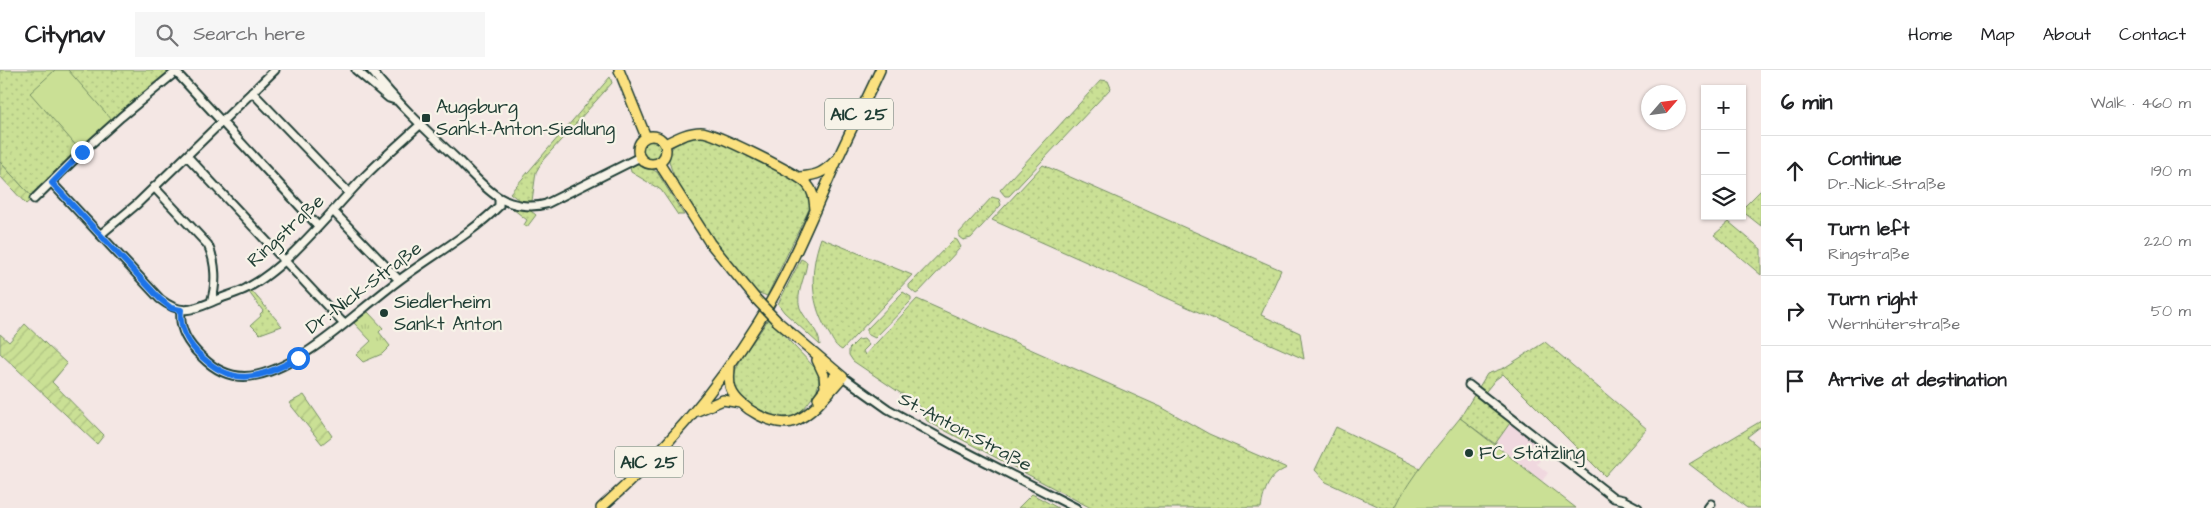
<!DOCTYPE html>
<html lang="en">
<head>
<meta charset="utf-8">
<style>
	body { margin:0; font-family:"Architects Daughter",sans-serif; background:#f6f6f6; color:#202124 }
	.controls { position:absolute; right:15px; top:15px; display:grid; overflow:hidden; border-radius:0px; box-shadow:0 1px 4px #0004 }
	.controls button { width:45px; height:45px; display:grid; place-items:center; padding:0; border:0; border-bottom:1px solid #e0e0e0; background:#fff; color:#202124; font:25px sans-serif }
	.compass { position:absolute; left:1641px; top:15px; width:45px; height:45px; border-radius:50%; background:#fff; box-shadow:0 1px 4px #0004; rotate:62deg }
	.stop { position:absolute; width:15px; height:15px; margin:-11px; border:4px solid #1a73e8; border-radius:50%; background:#fff }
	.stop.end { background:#1a73e8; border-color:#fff; box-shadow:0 1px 5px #0008 }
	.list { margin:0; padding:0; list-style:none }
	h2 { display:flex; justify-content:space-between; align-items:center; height:65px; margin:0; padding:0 20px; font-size:21px }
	h2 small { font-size:16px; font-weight:400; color:#757577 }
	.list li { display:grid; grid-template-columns:32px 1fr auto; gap:15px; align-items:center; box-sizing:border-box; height:70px; padding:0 20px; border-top:1px solid #e0e0e0 }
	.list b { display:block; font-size:19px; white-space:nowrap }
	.list p { margin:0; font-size:16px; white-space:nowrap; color:#757577 }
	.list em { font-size:16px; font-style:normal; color:#757577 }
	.icon { flex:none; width:28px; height:28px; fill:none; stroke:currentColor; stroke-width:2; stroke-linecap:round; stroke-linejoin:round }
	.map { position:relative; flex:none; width:1761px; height:438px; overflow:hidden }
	header { display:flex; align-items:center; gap:30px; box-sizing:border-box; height:70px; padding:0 25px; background:#fff; border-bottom:1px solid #e0e0e0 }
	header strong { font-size:24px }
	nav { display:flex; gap:28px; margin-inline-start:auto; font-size:18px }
	.search { width:350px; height:45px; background:#f6f6f6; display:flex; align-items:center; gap:12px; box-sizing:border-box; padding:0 18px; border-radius:0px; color:#757577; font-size:19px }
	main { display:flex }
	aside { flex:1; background:#fff }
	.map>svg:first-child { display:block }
	.built { fill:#f0d8df }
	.grass { fill:url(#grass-dots); stroke:#748e64 }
	.park { fill:url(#park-tufts); stroke:#748e64 }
	.garden { fill:url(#garden-furrows); stroke:#748e64 }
	.pitch { fill:#cae095; stroke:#748e64 }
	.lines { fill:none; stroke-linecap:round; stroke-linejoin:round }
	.minor-casing { stroke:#1f3d34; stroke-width:11 }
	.major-casing { stroke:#1f3d34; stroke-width:12 }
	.minor { stroke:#f7f3e8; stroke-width:7 }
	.major { stroke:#fbe180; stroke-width:9 }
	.major-bridge-casing { stroke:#1f3d34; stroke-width:12; stroke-linecap:butt }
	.major-bridge { stroke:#fbe180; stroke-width:9 }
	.route { stroke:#1a73e8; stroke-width:6 }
	.poi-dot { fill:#1f3d34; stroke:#f7f3e8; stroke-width:2 }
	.labels { text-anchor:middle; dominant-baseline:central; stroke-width:4.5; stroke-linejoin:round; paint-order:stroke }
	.shield { fill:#f7f3e8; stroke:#60746a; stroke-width:1 }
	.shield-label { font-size:18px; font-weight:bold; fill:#1f3d34 }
	.poi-label { font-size:19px; fill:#1f3d34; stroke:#f7f3e8; text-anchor:start }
	.street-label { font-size:19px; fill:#1f3d34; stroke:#f7f3e8 }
</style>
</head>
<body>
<header>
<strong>Citynav</strong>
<div class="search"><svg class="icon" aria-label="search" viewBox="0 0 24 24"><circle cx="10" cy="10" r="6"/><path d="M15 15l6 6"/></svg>Search here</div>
<nav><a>Home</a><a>Map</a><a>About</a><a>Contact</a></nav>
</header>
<main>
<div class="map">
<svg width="1761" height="438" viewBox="0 0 1761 438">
	<defs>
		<pattern id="grass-dots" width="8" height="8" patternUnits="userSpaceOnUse" patternTransform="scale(1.25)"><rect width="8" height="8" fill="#cae095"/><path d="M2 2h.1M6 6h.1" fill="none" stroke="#adc181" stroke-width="1.8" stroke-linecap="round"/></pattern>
		<pattern id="park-tufts" width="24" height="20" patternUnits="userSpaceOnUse" patternTransform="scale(1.25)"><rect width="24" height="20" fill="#cae095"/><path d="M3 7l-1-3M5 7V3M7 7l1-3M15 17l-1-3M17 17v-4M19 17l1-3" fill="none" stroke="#adc181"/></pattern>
		<pattern id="garden-furrows" width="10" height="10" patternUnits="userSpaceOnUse" patternTransform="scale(1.25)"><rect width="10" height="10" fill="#cae095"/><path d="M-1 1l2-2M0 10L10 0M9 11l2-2" fill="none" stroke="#adc181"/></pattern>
	</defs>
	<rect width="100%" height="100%" fill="#f4e7e4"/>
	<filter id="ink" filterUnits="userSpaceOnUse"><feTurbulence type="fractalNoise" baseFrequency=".02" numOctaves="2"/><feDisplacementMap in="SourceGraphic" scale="10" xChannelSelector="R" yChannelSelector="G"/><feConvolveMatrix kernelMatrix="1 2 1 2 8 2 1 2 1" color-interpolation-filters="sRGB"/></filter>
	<g filter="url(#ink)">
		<path class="built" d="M1512,350l37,29 -12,15 11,9 -6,8 -47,-37z"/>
		<path class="grass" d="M0,0h175l-142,128 -33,-36z
			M610,7l2,6 -69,77 -7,12 -4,29c-10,1 -14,-1 -22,-8z
			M1101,10l7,1 3,7 -102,108h-4l-5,-6z
			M702,66l15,4 79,39c10,8 14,14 15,26l-44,91c-4,-2 -10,-3 -14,-6 -18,-17 -88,-113 -84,-134 3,-15 20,-19 33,-20z
			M643 80a10 10 0 1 1 20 0a10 10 0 1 1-20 0Z
			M639,93l18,9 27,43h-6l-17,-25 -30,-18 -1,-5z
			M1043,95l238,105 -20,45 39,18 4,26 -312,-139z
			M1761,120v36l-19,-15v-2z
			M992,127l7,2 2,6 -30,33 -8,2 -4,-3v-4z
			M513,139l18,2 5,4 -9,12 -3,-2 3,-5z
			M1729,152l32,27v26l-47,-40z
			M821,168l91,37 -70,75c-6,-3 -9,-9 -12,-15 -20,-29 -21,-64 -9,-97z
			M954,169l3,1 4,7 -42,45 -3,2 -7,-6v-3z
			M801,189l6,3c-1,14 -12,32 -7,46 6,14 19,21 20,37l-36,-33 -6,-8z
			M251,220l31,36 -22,8 -9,-9 10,-9 -1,-2 3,-3 -15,-20z
			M903,222l8,5v4l-36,37 -8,-4v-5z
			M917,229l244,108 48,27 78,34c-18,7 -23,22 -26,40h-170l-164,-87 -9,-16 -65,-44 -4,-6v-6l9,-9 6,-1 5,6 -6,6 2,4z
			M768,249l50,52c3,11 0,18 -7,28 -5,7 -10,14 -19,17 -20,5 -64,-18 -58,-41 4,-17 25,-39 34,-56z
			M1545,272l102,87 -42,47 -102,-102 -8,6 -13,16 30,24 -17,24 -35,-26 27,-44 17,-6z
			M1761,351v5l-14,11 14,12v59h-14l-58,-44z
			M1336,357l84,41 -25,40h-13l-56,-26 -11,-12z
			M1032,424l26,14h-40z"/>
		<path class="park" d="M368,242l15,16 -4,4 11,14 -8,8 -19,8 -7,-7 15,-14 -17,-18z"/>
		<path class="garden" d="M0,92l33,36 -7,6 -26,-28z
			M25,254l42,40 -15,18 52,53 -7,9 -97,-91v-19l9,8z
			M304,325l28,41 -10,8 -33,-41z"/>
		<path class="pitch" d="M55,0h13l45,51 -33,29 -50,-57z
			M1460,348l4,3 112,87h-181c16,-34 42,-61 65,-90z"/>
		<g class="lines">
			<defs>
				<path id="minor" d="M356,0l33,28 6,2
					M371,0c26,33 57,62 88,91 12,12 25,27 39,36 14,9 34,11 48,7l94,-47
					M176,2l142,154
					M252,22l97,101
					M187,86l156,167
					M52,113l108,116c23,18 34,10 59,0 9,-4 19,-6 28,-11 41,-21 85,-78 118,-112 18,-18 37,-35 56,-52
					M154,117l54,58c8,17 9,39 3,57
					M34,129l48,-47 39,-35 57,-47
					M333,141l66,69
					M100,165l37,-31 138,-134
					M181,241c-2,19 7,33 21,46 15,15 33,23 55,18 49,-11 100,-64 141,-94 32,-24 73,-47 101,-75v-8
					M843,307l45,32 65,36 123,63
					M1469,315l145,113 9,2 15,8
					M1708,438l3,-4"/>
				<path id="major" d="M619,0l27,67
					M638 80a14 14 0 1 1 28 0a14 14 0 1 1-28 0Z
					M665,74c12,-6 23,-12 36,-12 13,0 97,42 106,52 7,8 7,16 8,25
					M659,93l51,80 46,56
					M800,107c18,-2 23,-4 36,-17
					M817,290l7,15 1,12
					M730,296c0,7 -2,16 1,23 7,19 45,40 64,32 19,-8 34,-29 48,-44l-66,-56
					M818,328l19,-25
					M697,341l26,-11 18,3
					M601,438c61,-54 114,-116 157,-185 33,-53 56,-111 81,-167 13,-29 28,-57 41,-86"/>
			</defs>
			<use href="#minor" class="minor-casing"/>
			<use href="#major" class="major-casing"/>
			<use href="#minor" class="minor"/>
			<use href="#major" class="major"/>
			<defs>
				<path id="major-bridge" d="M756,229l21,22"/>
			</defs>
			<use href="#major-bridge" class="major-bridge-casing"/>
			<use href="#major-bridge" class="major-bridge"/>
		</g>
	</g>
	<g class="lines" filter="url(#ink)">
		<path class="route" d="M82,82l-30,31 108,116 11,9 10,2c-2,17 5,30 16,42 34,36 61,28 101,6"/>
	</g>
	<g class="poi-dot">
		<rect x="421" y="43" width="10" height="10" rx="2.5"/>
		<circle cx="384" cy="243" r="5"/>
		<circle cx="1469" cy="383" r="5"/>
	</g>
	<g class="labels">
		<g class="shield">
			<rect x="825" y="28.5" width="68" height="31" rx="4"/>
			<rect x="615" y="376.5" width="68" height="31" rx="4"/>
		</g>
		<g class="shield-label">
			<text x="859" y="44">AIC 25</text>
			<text x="649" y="392">AIC 25</text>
		</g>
		<g class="poi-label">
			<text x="436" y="37">Augsburg<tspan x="436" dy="22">Sankt-Anton-Siedlung</tspan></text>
			<text x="394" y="232">Siedlerheim<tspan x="394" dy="22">Sankt Anton</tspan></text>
			<text x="1479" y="383">FC Stätzling</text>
		</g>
		<g class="street-label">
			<text transform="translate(286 161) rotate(-43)">Ringstraße</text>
			<text transform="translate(364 218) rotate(-37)">Dr.-Nick-Straße</text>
			<text transform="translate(965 362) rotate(28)">St.-Anton-Straße</text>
		</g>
	</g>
</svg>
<div class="controls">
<button>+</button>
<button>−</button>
<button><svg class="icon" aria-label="layers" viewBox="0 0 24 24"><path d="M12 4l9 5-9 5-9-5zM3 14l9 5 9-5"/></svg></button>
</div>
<svg class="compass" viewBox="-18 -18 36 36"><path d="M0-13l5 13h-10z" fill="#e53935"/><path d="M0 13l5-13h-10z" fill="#757577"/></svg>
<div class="stop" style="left:298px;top:288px"></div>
<div class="stop end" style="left:82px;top:82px"></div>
</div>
<aside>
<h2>6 min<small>Walk · 460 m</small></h2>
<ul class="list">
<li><svg class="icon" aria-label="ahead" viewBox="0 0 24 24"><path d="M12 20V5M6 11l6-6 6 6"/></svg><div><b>Continue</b><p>Dr.-Nick-Straße</p></div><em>190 m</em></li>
<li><svg class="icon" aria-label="left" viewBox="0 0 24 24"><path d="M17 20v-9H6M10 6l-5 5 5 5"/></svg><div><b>Turn left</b><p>Ringstraße</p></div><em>220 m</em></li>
<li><svg class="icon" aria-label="right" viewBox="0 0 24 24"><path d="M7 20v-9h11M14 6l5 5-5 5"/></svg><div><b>Turn right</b><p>Wernhüterstraße</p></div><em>50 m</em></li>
<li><svg class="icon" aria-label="arrive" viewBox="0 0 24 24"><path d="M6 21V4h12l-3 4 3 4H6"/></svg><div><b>Arrive at destination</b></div></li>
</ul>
</aside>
</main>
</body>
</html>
